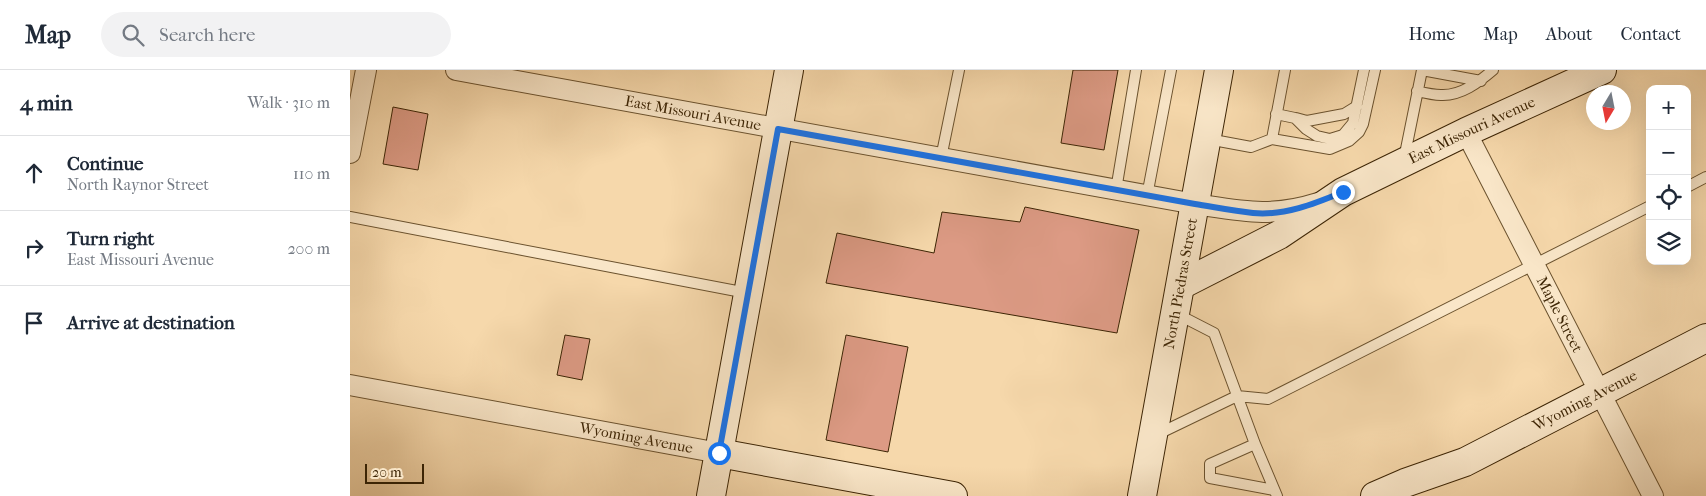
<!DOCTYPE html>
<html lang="en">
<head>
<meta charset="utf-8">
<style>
	body { margin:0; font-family:"IM FELL French Canon",serif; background:#f2f2f3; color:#1f2937 }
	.controls { position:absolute; right:15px; top:15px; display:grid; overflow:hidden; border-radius:10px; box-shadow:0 5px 20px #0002 }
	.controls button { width:45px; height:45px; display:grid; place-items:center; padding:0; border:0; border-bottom:1px solid #e0e1e3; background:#fff; color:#1f2937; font:25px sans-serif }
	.compass { position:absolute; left:1236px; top:15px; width:45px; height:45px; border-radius:50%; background:#fff; box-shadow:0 5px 20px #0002; rotate:190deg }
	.scale { position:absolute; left:15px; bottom:12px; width:59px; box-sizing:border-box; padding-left:5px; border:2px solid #3d2505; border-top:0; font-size:14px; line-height:18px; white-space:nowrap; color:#3d2505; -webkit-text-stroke:4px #f9e6c8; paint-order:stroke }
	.stop { position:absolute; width:15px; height:15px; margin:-11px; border:4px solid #1a73e8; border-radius:50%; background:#fff }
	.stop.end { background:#1a73e8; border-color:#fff; box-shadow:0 1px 5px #0008 }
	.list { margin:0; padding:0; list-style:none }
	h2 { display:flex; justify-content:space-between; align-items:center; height:65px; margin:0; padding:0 20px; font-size:21px }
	h2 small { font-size:16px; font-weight:400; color:#747a83 }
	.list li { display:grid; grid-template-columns:32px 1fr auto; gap:15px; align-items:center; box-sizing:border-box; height:75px; padding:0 20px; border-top:1px solid #e0e1e3 }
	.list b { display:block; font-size:19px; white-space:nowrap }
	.list p { margin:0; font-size:16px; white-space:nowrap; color:#747a83 }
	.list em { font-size:16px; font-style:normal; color:#747a83 }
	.icon { flex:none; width:28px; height:28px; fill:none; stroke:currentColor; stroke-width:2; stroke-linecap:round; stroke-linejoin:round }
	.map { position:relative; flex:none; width:1356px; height:426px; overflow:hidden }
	header { display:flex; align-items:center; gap:30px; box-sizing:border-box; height:70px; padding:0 25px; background:#fff; border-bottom:1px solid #e0e1e3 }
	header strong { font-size:24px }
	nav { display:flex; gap:28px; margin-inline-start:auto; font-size:18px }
	.search { width:350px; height:45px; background:#f2f2f3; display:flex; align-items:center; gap:12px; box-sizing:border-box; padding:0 18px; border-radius:28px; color:#747a83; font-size:19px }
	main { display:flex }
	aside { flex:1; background:#fff }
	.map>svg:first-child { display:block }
	.building { fill:#dc9a84; stroke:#3d2505 }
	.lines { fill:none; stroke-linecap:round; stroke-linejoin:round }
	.lane-casing { stroke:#6b522e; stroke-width:12 }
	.street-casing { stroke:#6b522e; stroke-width:22 }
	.secondary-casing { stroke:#3d2505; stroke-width:30 }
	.lane { stroke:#f9e6c8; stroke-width:10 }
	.street { stroke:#f9e6c8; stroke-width:20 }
	.secondary { stroke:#f9e6c8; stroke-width:28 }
	.route { stroke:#1a73e8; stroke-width:6 }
	.labels { text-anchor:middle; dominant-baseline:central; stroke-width:4; stroke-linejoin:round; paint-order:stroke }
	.street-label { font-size:15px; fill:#3d2505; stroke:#f9e6c8 }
</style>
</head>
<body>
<header>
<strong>Map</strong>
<div class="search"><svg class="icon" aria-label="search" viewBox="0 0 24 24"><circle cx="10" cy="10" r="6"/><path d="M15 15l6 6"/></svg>Search here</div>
<nav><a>Home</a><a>Map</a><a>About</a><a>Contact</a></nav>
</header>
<main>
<aside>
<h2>4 min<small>Walk · 310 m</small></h2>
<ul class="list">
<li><svg class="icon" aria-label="ahead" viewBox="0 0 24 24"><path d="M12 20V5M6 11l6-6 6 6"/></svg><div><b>Continue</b><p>North Raynor Street</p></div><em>110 m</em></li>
<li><svg class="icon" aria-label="right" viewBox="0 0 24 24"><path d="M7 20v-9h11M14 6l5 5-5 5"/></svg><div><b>Turn right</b><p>East Missouri Avenue</p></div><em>200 m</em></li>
<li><svg class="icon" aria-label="arrive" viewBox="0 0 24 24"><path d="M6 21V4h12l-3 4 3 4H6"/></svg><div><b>Arrive at destination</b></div></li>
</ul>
</aside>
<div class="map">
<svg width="1356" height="426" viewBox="0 0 1356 426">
	<rect width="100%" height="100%" fill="#f6d8ab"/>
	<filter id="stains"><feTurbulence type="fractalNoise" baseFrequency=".004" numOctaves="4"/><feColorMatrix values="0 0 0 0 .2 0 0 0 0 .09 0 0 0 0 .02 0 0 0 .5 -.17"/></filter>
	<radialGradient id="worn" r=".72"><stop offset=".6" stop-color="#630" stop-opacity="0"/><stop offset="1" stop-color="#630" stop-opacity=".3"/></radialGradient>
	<path class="building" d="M723,0h45l-14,80 -43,-7z
		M43,37l35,7 -10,56 -35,-6z
		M675,137l114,23 -22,103 -291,-50 11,-50 97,20 8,-41 78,10z
		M215,265l25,4 -8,41 -25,-5z
		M496,265l62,12 -20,105 -62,-12z"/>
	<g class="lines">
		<defs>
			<path id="lane" d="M1067,21c8,2 16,4 24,4 20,1 38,-13 52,-25
				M926,44l19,4 11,11 11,7 13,3 13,-4 10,-12 11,-53
				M946,48l11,3 37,-7 13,-8
				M858,69l43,8 21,-8 13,-69
				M922,69l58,10 19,-8 10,-9 4,-8 12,-54
				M591,88l18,-88
				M1054,89l18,-89 59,11
				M1337,117l19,-10
				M766,120l20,-120
				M797,126l24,-126
				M0,147l397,76
				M827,244l37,19 41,111
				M806,365l81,-39 31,3 382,-193
				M924,420l-64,-12v-14l45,-20 22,52"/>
			<g id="street">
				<path id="s1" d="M106,0l739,134c47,7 76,14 123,-1"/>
				<path id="s2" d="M1116,62l187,364"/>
				<path d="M0,83l16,-83"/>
				<path id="s3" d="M0,315l369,68"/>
			</g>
			<g id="secondary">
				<path id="s4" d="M831,215l98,-50 64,-43 123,-60 136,-62"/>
				<path d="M369,383l234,43"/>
				<path d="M361,426l78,-426"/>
				<path id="s5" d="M792,426l77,-426"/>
				<path id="s6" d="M1025,426l30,-13 60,-21 241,-124"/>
			</g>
		</defs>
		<use href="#lane" class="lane-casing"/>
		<use href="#street" class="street-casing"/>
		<use href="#secondary" class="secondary-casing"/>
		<use href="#lane" class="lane"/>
		<use href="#street" class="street"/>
		<use href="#secondary" class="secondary"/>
	</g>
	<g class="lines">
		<path class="route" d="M369,383l59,-324 417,75c19,3 39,7 58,9 31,3 61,-9 90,-21"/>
	</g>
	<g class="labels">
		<g class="street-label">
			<text stroke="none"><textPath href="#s1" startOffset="241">East Missouri Avenue</textPath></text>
			<text stroke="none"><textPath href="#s4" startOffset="330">East Missouri Avenue</textPath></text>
			<text stroke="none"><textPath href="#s5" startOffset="216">North Piedras Street</textPath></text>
			<text stroke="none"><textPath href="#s2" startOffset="205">Maple Street</textPath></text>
			<text stroke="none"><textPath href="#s6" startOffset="231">Wyoming Avenue</textPath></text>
			<text stroke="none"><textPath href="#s3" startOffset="291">Wyoming Avenue</textPath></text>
		</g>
	</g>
	<rect width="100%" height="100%" filter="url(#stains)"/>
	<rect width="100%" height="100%" fill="url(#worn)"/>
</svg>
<div class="controls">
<button>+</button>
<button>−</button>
<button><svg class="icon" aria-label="locate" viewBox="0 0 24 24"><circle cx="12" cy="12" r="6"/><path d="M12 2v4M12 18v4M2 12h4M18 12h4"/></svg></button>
<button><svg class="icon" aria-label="layers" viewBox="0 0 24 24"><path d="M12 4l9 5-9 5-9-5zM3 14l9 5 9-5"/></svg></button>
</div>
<svg class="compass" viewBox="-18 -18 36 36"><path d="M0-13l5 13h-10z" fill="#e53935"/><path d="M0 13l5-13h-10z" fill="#747a83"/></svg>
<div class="scale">20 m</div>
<div class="stop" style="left:369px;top:383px"></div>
<div class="stop end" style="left:993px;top:122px"></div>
</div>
</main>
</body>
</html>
